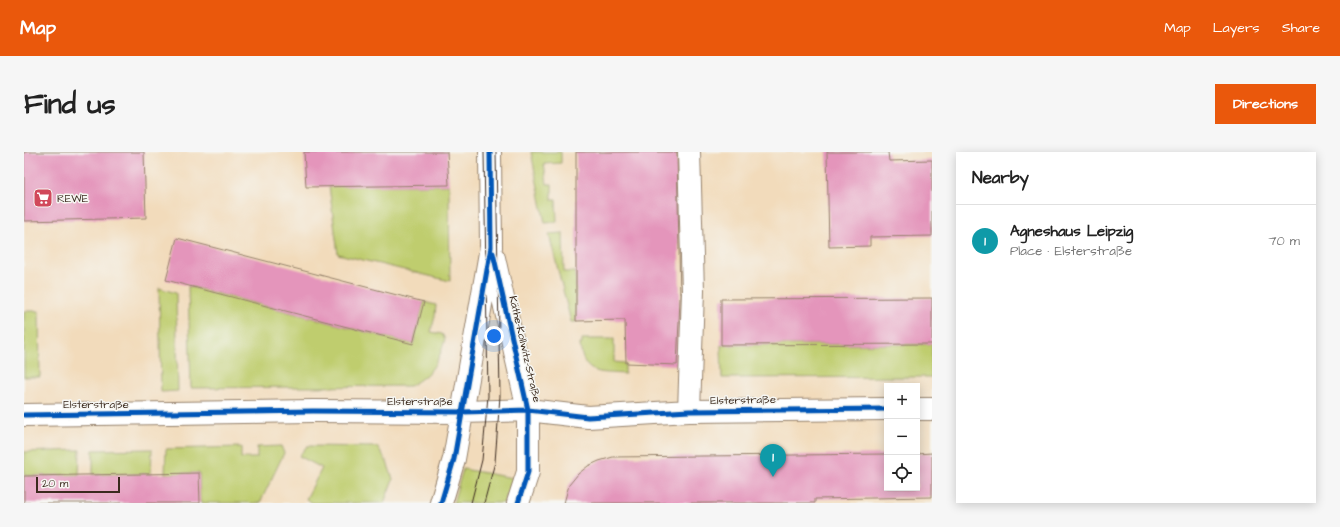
<!DOCTYPE html>
<html lang="en">
<head>
<meta charset="utf-8">
<style>
	body { margin:0; font-family:"Architects Daughter",sans-serif; background:#f6f6f6; color:#222 }
	.controls { position:absolute; right:12px; bottom:12px; display:grid; overflow:hidden; border-radius:0px; box-shadow:0 2px 10px #0003 }
	.controls button { width:36px; height:36px; display:grid; place-items:center; padding:0; border:0; border-bottom:1px solid #e0e0e0; background:#fff; color:#222; font:20px sans-serif }
	.scale { position:absolute; left:12px; bottom:10px; width:84px; box-sizing:border-box; padding-left:4px; border:2px solid #3b2a1e; border-top:0; font-size:11px; line-height:14px; white-space:nowrap; color:#3b2a1e; -webkit-text-stroke:3px #f6f6f2; paint-order:stroke }
	.you { position:absolute; left:470px; top:184px; width:14px; height:14px; margin:-10px; border:3px solid #fff; border-radius:50%; background:#1a73e8; box-shadow:0 0 0 6px #1a73e833 }
	.badge { display:grid; place-items:center; width:26px; height:26px; border-radius:50%; background:#ea580c; color:#fff; font-size:13px; font-weight:700 }
	.pin { position:absolute; translate:-50% -33px; filter:drop-shadow(0 1px 2px #0008) }
	.pin::after { content:''; position:absolute; top:21px; width:14px; height:12px; background:inherit; clip-path:polygon(0 0,100% 0,50% 100%) }
	.list { margin:0; padding:0; list-style:none }
	h2 { display:flex; justify-content:space-between; align-items:center; height:52px; margin:0; padding:0 16px; font-size:17px }
	h2 small { font-size:13px; font-weight:400; color:#767676 }
	.list li { display:grid; grid-template-columns:26px 1fr auto; gap:12px; align-items:center; box-sizing:border-box; height:72px; padding:0 16px; border-top:1px solid #e0e0e0 }
	.list b { display:block; font-size:15px; white-space:nowrap }
	.list p { margin:0; font-size:13px; white-space:nowrap; color:#767676 }
	.list em { font-size:13px; font-style:normal; color:#767676 }
	.icon { flex:none; width:22px; height:22px; fill:none; stroke:currentColor; stroke-width:2; stroke-linecap:round; stroke-linejoin:round }
	.map { position:relative; flex:none; width:908px; height:351px; overflow:hidden; border-radius:0px }
	header { display:flex; align-items:center; gap:24px; box-sizing:border-box; height:56px; padding:0 20px; background:#ea580c; color:#fff }
	header strong { font-size:19px }
	nav { display:flex; gap:22px; margin-inline-start:auto; font-size:14px }
	.intro { display:flex; align-items:center; justify-content:space-between; box-sizing:border-box; height:96px; padding:0 24px }
	h1 { margin:0; font-size:28px }
	.button { padding:10px 18px; border-radius:0px; background:#ea580c; color:#fff; font-size:14px; font-weight:700 }
	main { display:flex; gap:24px; padding:0 24px }
	aside { flex:1; background:#fff; border-radius:0px; box-shadow:0 2px 10px #0003 }
	.map>svg:first-child { display:block }
	.green { fill:#bfcd6e; stroke:#7d7c46 }
	.building { fill:#e495bb }
	.lines { fill:none; stroke-linecap:round; stroke-linejoin:round }
	.minor-casing { stroke:#96826c; stroke-width:24 }
	.minor { stroke:#fff; stroke-width:22 }
	.tram { stroke:#3b2a1e; stroke-width:1 }
	.cycleway-casing { stroke:#f6f6f2; stroke-width:8 }
	.cycleway { stroke:#0057b8; stroke-width:5 }
	.labels { text-anchor:middle; dominant-baseline:central; stroke-width:3; stroke-linejoin:round; paint-order:stroke }
	.poi-label { font-size:11px; fill:#3b2a1e; stroke:#f6f6f2; text-anchor:start }
	.street-label { font-size:11px; fill:#3b2a1e; stroke:#f6f6f2 }
</style>
</head>
<body>
<header>
<strong>Map</strong>
<nav><a>Map</a><a>Layers</a><a>Share</a></nav>
</header>
<div class="intro"><h1>Find us</h1><a class="button">Directions</a></div>
<main>
<div class="map">
<svg width="908" height="351" viewBox="0 0 908 351">
	<rect width="100%" height="100%" fill="#f6f6f2"/>
	<filter id="ink" filterUnits="userSpaceOnUse"><feTurbulence type="fractalNoise" baseFrequency=".025" numOctaves="2"/><feDisplacementMap in="SourceGraphic" scale="8" xChannelSelector="R" yChannelSelector="G"/><feConvolveMatrix kernelMatrix="1 2 1 2 8 2 1 2 1" color-interpolation-filters="sRGB"/></filter>
	<filter id="wash" filterUnits="userSpaceOnUse"><feTurbulence type="fractalNoise" baseFrequency=".012" numOctaves="4" result="noise"/><feDisplacementMap in="SourceGraphic" scale="16" xChannelSelector="R" yChannelSelector="G"/><feGaussianBlur stdDeviation="0.9" result="paint"/><feColorMatrix in="noise" values="0 0 0 0 0 0 0 0 0 0 0 0 0 0 0 0 0 1.4 0 .05"/><feComposite in="paint" operator="in"/></filter>
	<g filter="url(#wash)">
		<rect width="100%" height="100%" fill="#f2dbbb"/>
		<path class="green" d="M507,0h30v11l-17,1 3,20h5v16h4l1,22 -12,1z
			M425,33l1,96 -112,-27 -9,-68z
			M539,81l1,39h12v50h-5l-22,-88z
			M164,134l225,58 11,-42 12,3 -1,11 -4,16 11,2 3,5c-7,25 -13,34 -35,47l-219,2z
			M135,136l17,5 2,98 -17,1z
			M0,159h15l1,66h-16z
			M558,187h32v23l11,1v11c-26,-2 -42,2 -45,-30h2z
			M908,192v33l-210,1 -1,-33z
			M257,294l3,7 -24,50h-60l-1,-30 -34,1 1,-25 75,-2v11h16v-11z
			M283,294l70,1 10,15 6,17 -9,24h-71l-7,-4 16,-31 -23,-12z
			M128,297l-1,25 -58,1v-25z
			M56,298l-1,25 -55,1v-24z
			M439,317l50,9 -9,25h-51z"/>
		<g id="blocks">
			<path class="building" d="M0,0h120l2,66 -122,3z
				M280,0h143l2,33 -143,2z
				M552,0h101l3,147 -3,66 -51,-2 -1,-43 -49,1z
				M803,0h61l1,9 43,-1v76l-62,1v9l-41,1z
				M153,86l247,64 -11,42 -247,-64z
				M908,146v46l-211,1v-46z
				M908,301v44l-117,2v4h-251l5,-18 9,-11 10,-8 11,-5 14,-4 274,-3v34h30v-34z
				M175,321l1,30h-176v-27z"/>
		</g>
	</g>
	<g filter="url(#ink)">
		<use href="#blocks" fill-opacity="0" stroke="#96826c" stroke-width="1"/>
		<g class="lines">
			<defs>
				<path id="minor" d="M665,0l4,139 -4,120
					M470,106l34,152v62l-10,31
					M893,257h15
					M0,263l289,-4 150,1 65,-2 60,7 101,-6 198,-2
					M417,351l13,-44 37,-212 -1,-95"/>
			</defs>
			<use href="#minor" class="minor-casing"/>
			<use href="#minor" class="minor"/>
			<path class="tram" d="M447,351l11,-43 6,-64 -4,-244
				M460,351l11,-41 5,-66 -4,-244"/>
			<defs>
				<path id="cycleway" d="M469,101l35,157v62l-10,31
					M0,263l289,-4 150,1 65,-2 60,7 101,-6 198,-2
					M417,351l13,-44 37,-212 -1,-95"/>
			</defs>
			<use href="#cycleway" class="cycleway-casing"/>
			<use href="#cycleway" class="cycleway"/>
		</g>
	</g>
	<defs>
		<symbol id="supermarket-square" viewBox="-11 -11 22 22"><rect x="-9" y="-9" width="18" height="18" rx="4" fill="#d1495b" stroke="#f6f6f2"/><path d="M-6-5.5h2.5l.6 2H6L4.5 2H-2.5L-4.4-4H-6ZM-1.5 3.2a1.3 1.3 0 1 0 .1 0ZM3 3.2a1.3 1.3 0 1 0 .1 0Z" fill="#fff"/></symbol>
	</defs>
	<g fill-rule="evenodd">
		<use href="#supermarket-square" x="8" y="35" width="22" height="22"/>
	</g>
	<g class="labels">
		<g class="poi-label">
			<text x="33" y="46">REWE</text>
		</g>
		<g class="street-label">
			<text transform="translate(501 197) rotate(77)">Käthe-Kollwitz-Straße</text>
			<text transform="translate(719 248) rotate(-1)">Elsterstraße</text>
			<text x="396" y="249">Elsterstraße</text>
			<text x="72" y="252">Elsterstraße</text>
		</g>
	</g>
</svg>
<div class="controls">
<button>+</button>
<button>−</button>
<button><svg class="icon" aria-label="locate" viewBox="0 0 24 24"><circle cx="12" cy="12" r="6"/><path d="M12 2v4M12 18v4M2 12h4M18 12h4"/></svg></button>
</div>
<div class="scale">20 m</div>
<div class="you"></div>
<div class="pin badge" style="left:749px;top:325px;background:#0f9aa8">1</div>
</div>
<aside>
<h2>Nearby<small></small></h2>
<ul class="list">
<li><span class="badge" style="background:#0f9aa8">1</span><div><b>Agneshaus Leipzig</b><p>Place · Elsterstraße</p></div><em>70 m</em></li>
</ul>
</aside>
</main>
</body>
</html>
